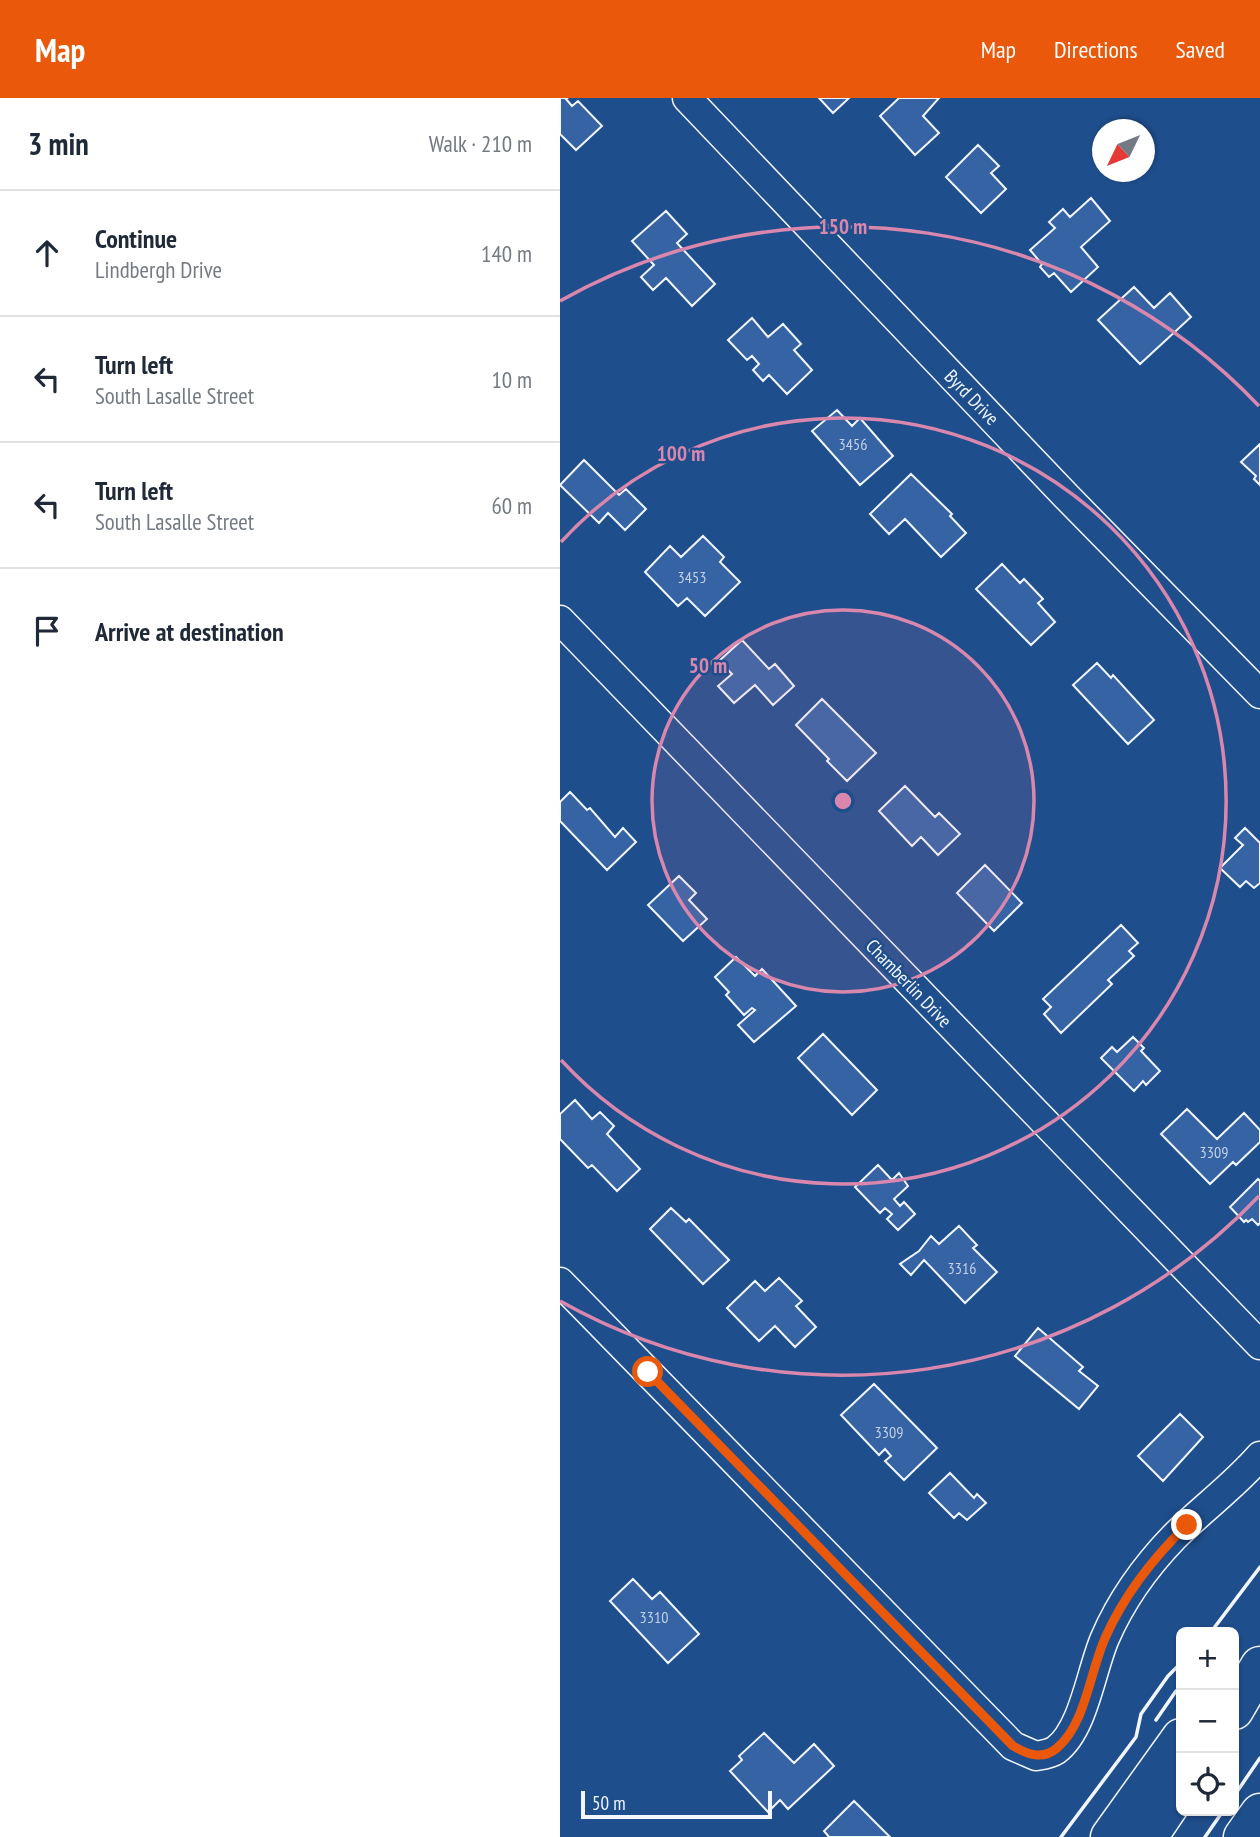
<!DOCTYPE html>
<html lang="en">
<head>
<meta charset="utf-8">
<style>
	body { margin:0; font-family:"PT Sans Narrow",sans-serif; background:#f2f2f3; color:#1f2937 }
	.controls { position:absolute; right:21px; bottom:21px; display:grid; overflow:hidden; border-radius:10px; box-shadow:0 2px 5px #0004 }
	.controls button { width:63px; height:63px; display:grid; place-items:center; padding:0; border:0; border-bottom:2px solid #e0e1e3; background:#fff; color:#1f2937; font:35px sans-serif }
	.compass { position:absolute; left:532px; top:21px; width:63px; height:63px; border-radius:50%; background:#fff; box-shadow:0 2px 5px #0004; rotate:227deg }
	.scale { position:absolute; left:21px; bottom:18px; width:191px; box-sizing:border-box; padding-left:7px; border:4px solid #f2f6ff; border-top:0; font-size:19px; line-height:24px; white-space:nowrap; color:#f2f6ff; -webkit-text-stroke:5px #1f4e8c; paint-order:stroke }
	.stop { position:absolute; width:21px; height:21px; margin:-16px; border:5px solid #ea580c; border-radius:50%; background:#fff }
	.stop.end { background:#ea580c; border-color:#fff; box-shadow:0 2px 7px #0008 }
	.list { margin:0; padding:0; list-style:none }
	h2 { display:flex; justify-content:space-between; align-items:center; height:91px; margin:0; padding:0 28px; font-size:30px }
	h2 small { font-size:23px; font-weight:400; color:#747a83 }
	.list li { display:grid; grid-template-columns:46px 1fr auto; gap:21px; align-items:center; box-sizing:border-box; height:126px; padding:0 28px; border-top:2px solid #e0e1e3 }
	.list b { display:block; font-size:26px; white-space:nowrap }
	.list p { margin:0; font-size:23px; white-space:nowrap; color:#747a83 }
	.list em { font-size:23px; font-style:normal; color:#747a83 }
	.icon { flex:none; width:38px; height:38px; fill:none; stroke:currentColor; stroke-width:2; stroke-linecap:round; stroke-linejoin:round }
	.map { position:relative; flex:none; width:700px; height:1739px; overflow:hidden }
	header { display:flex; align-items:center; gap:42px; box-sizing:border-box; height:98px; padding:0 35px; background:#ea580c; color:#fff }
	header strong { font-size:33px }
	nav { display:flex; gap:38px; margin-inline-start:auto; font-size:24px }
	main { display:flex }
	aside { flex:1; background:#fff }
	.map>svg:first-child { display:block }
	.building { fill:#3563a3; stroke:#f2f6ff; stroke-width:2 }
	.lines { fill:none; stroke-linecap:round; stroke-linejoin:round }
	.minor-casing { stroke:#f2f6ff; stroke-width:31 }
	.highway-casing { stroke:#f2f6ff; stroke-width:41 }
	.minor { stroke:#1f4e8c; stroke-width:28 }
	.highway { stroke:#1f4e8c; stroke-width:38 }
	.wall { stroke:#f2f6ff; stroke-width:3.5 }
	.route { stroke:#ea580c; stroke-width:9 }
	.ring { fill:none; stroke:#da87ad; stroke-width:3.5 }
	.labels { text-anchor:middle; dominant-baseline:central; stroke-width:5; stroke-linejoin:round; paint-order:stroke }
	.number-label { font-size:16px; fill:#c3d1e8 }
	.street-label { font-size:19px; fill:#f2f6ff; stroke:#1f4e8c }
	.centre { fill:#da87ad; stroke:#1f4e8c; stroke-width:3.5 }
	.ring-label { font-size:21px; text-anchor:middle; font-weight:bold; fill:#da87ad; stroke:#1f4e8c; stroke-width:5; stroke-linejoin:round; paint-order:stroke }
</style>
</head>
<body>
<header>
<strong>Map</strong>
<nav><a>Map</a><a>Directions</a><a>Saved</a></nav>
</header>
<main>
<aside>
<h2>3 min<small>Walk · 210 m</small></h2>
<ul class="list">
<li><svg class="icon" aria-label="ahead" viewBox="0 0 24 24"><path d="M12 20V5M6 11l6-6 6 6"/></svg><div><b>Continue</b><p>Lindbergh Drive</p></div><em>140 m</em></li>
<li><svg class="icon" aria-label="left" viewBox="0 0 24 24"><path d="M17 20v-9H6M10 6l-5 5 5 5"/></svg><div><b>Turn left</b><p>South Lasalle Street</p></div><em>10 m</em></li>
<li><svg class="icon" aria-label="left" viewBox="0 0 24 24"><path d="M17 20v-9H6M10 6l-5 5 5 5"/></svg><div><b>Turn left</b><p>South Lasalle Street</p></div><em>60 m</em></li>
<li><svg class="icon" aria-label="arrive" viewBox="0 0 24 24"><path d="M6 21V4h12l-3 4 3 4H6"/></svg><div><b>Arrive at destination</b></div></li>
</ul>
</aside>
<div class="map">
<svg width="700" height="1739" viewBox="0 0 700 1739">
	<rect width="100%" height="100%" fill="#1f4e8c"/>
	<path class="building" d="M0,0h8l-2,1 6,7 6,-5 24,25 -26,24 -16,-16z
		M259,0h30l-16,15z
		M339,0h40l-16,18 16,17 -24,22 -35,-39z
		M418,47l21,21 -8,7 15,16 -25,24 -35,-36z
		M531,100l19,23 -29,26 17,20 -27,25 -17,-19 -5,4 -9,-10 2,-3 -12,-14 25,-22 -6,-6 14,-13 7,8z
		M106,113l21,23 -10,9 38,41 -23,22 -26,-28 -13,12 -12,-13 13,-12 -22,-24z
		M574,189l20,21 16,-15 21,24 -51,47 -42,-44z
		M192,220l16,19 15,-13 18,20 -7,6 18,20 -25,24 -18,-19 -6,6 -10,-11 6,-6 -7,-8 -5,4 -19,-20z
		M277,312l15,16 8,-8 33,38 -33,29 -48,-54z
		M700,346v41l-6,-6 2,-3 -15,-14z
		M24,362l35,35 7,-6 20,20 -21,21 -17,-17 -9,10 -39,-38z
		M351,376l41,40 -2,2 16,17 -25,24 -36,-38 -16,15 -19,-20z
		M143,438l21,21 -4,5 20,20 -35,34 -18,-18 -9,8 -33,-34 25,-26 11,11z
		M442,466l18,19 4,-4 19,20 -5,4 17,19 -24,23 -55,-56z
		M182,542l27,29 6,-5 19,22 -21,19 -18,-20 -21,18 -16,-17 14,-12 -13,-13z
		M537,565l14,15 2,-3 41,45 -26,24 -55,-59z
		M262,601l54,54 -29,28 -20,-20 2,-2 -33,-34z
		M345,688l30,31 4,-4 21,21 -22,21 -17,-18 -9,9 -33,-35z
		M10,694l17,18 3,-2 25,29 8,-9 13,14 -29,28 -47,-49v-19z
		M685,730l15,15v40l-6,5 -8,-7 -6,6 -20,-19 23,-23 -8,-7z
		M425,767l37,38 -28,28 -37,-38z
		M119,778l17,17 -7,7 18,19 -24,22 -35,-36z
		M561,827l17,18 -9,8 5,5 -26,24 4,4 -51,49 -17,-19 7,-7 -8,-8z
		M176,859l19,19 7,-7 34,37 -42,36 -16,-17 17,-15 -3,-2 -8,7 -18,-20 3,-3 -14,-15z
		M263,936l54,56 -25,25 -54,-57z
		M573,939l11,11 -3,3 19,20 -14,14 -3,-4 -9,10 -33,-33 11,-11 5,5z
		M15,1002l17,19 8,-7 14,14 -7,8 33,35 -23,22 -25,-26 -4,3 -28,-29v-25z
		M627,1011l30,30 27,-26 16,17v12l-24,23 -3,-3 -23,22 -49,-50z
		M318,1067l14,15 7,-7 9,13 -14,13 6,7 4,-4 11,12 -17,16 -11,-11 5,-5 -7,-6 -5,5 -25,-26z
		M698,1081l2,2v42l-2,2 -6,-6 -4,3 -2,-2 -2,2 -14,-15z
		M111,1110l15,14 3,-3 40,41 -26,24 -53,-55z
		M399,1128l18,19 -4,3 24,24 -32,31 -41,-43 -13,15 -11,-11 19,-13 12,-15 8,8z
		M219,1180l23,23 -6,5 20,21 -21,20 -20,-21 -16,15 -32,-33 28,-27 10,10z
		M478,1230l45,39 -4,4 19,15 -19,23 -64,-53z
		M314,1286l63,64 -33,32 -19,-19 6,-5 -6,-7 -6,6 -38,-40z
		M620,1316l23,23 -40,44 -25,-25z
		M390,1375l24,25 3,-4 9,9 -19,17 -8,-7 -5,5 -25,-25z
		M73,1481l19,20 8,-7 39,42 -31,29 -58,-62z
		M204,1635l30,30 20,-19 20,22 -46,43 -8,-9 -12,12 -38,-41 12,-11 -3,-4z
		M294,1703l36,36h-61l-5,-6z"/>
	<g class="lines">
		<defs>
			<path id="minor" d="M127,0l379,398 194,198
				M0,522l700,725
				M0,1184l453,464 23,10c6,-1 14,-2 20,-6 28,-21 35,-80 49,-112 16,-37 41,-72 69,-101 28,-28 60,-51 86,-81"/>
			<path id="highway" d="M674,1612l26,-44
				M550,1739l71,-99
				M588,1739l33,-49
				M683,1739l17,-24"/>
		</defs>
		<use href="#minor" class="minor-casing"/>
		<use href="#highway" class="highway-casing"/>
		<use href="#minor" class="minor"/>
		<use href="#highway" class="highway"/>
		<path class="wall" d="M651,1534l49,-65
			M596,1622l20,-29
			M674,1698l26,-38
			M501,1739l75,-100 5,-23 27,-38 13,-13
			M645,1739l18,-26"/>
	</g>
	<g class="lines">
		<path class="route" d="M88,1274l365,374c15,9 30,14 44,2 29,-24 33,-78 49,-112 19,-42 48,-79 81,-111"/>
	</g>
	<circle cx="283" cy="703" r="191" fill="#da87ad" fill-opacity=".12"/>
	<g class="ring">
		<circle cx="283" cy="703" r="191"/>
		<path d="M1 444A383 383 0 1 1 1 962"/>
		<path d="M699 1098A574 574 0 0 1 0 1203M0 203A574 574 0 0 1 699 308"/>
	</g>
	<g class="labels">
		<g class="number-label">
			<text x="293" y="346">3456</text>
			<text x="132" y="479">3453</text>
			<text x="654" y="1054">3309</text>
			<text x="402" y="1170">3316</text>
			<text x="329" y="1334">3309</text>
			<text x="94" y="1519">3310</text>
		</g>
		<g class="street-label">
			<text transform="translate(412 299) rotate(46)">Byrd Drive</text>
			<text transform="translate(349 885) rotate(46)">Chamberlin Drive</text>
		</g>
	</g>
	<circle cx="283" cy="703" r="10" class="centre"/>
	<g class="ring-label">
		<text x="283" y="136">150 m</text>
		<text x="121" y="363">100 m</text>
		<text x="148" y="575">50 m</text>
	</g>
</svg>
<div class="controls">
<button>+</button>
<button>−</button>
<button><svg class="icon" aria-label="locate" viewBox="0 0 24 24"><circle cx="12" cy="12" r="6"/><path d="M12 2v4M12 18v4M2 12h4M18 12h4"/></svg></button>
</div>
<svg class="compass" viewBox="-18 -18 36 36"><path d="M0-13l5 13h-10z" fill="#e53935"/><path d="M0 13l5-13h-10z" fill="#747a83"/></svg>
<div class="scale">50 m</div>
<div class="stop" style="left:88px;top:1274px"></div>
<div class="stop end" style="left:627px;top:1427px"></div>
</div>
</main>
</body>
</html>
